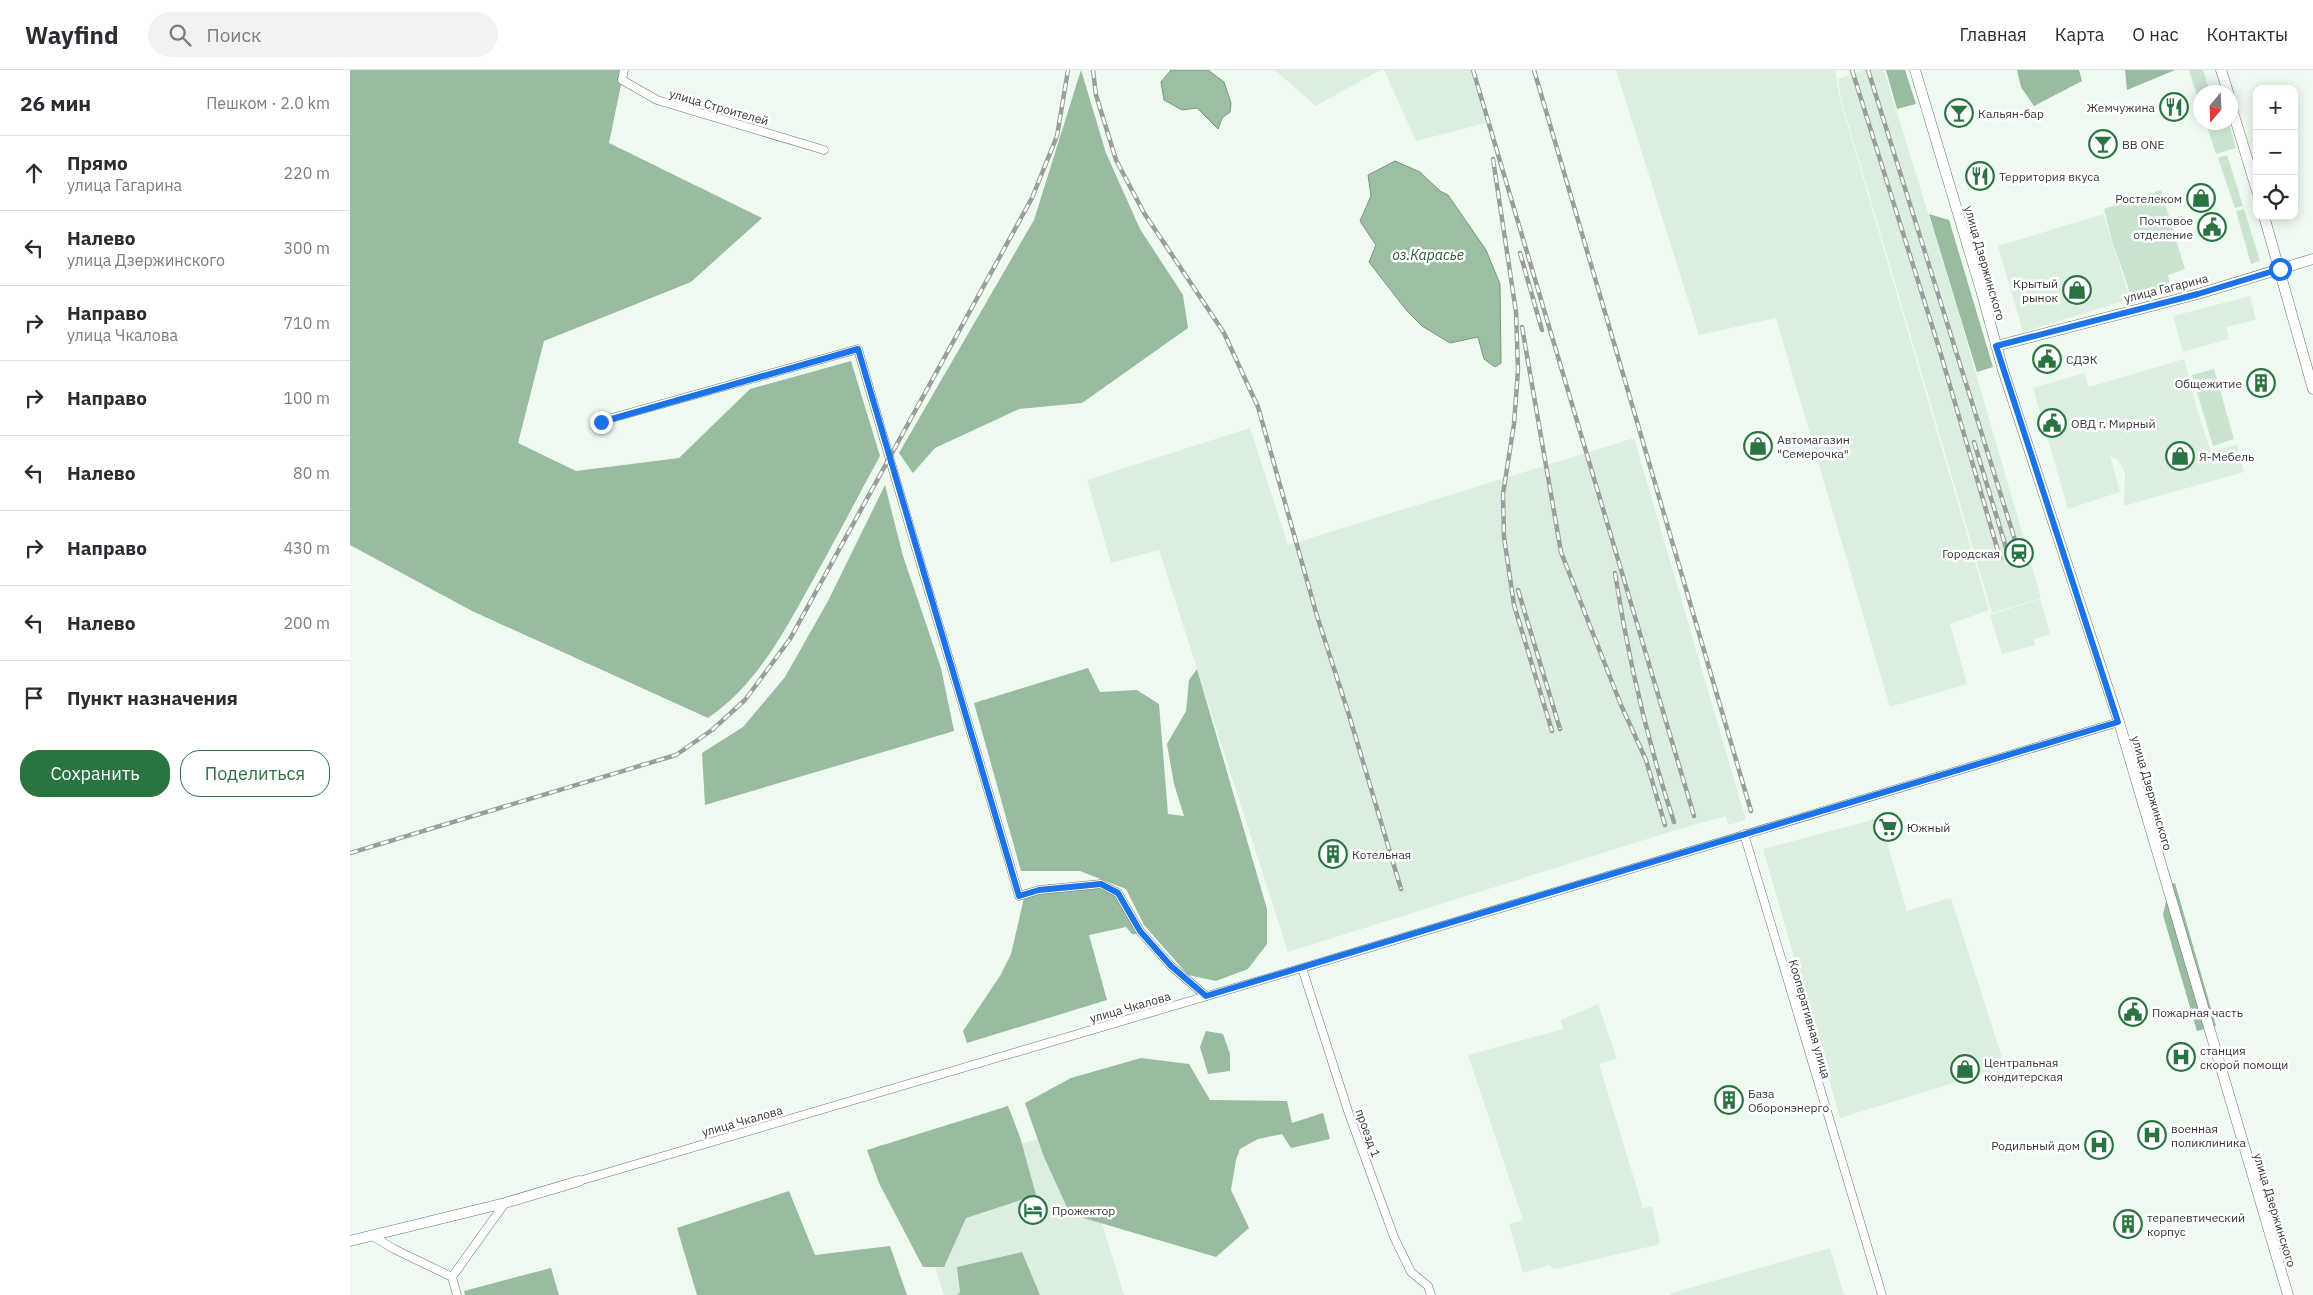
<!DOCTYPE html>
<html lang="ru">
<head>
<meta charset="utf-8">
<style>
	body { margin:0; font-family:"IBM Plex Sans",sans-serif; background:#f2f2f3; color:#2b2b33 }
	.controls { position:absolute; right:15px; top:15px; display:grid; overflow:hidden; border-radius:10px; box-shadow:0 2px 12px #0003 }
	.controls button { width:45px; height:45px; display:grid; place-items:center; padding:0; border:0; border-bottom:1px solid #e1e1e2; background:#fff; color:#2b2b33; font:25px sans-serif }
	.compass { position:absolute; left:1843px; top:15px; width:45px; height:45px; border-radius:50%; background:#fff; box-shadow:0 2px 12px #0003; rotate:199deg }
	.stop { position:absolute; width:15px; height:15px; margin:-11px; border:4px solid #1a73e8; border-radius:50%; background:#fff }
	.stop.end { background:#1a73e8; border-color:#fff; box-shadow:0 1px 5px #0008 }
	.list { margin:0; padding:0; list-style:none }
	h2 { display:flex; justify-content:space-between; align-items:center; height:65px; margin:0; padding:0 20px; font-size:21px }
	h2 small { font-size:16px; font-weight:400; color:#7c7c81 }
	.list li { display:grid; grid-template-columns:32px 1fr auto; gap:15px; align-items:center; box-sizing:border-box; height:75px; padding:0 20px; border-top:1px solid #e1e1e2 }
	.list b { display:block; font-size:19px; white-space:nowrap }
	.list p { margin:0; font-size:16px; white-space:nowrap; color:#7c7c81 }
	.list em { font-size:16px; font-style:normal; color:#7c7c81 }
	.actions { display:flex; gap:10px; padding:15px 20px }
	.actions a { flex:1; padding:11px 0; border:1px solid #2a7441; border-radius:20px; text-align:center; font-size:18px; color:#2a7441 }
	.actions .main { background:#2a7441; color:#fff }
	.icon { flex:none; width:28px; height:28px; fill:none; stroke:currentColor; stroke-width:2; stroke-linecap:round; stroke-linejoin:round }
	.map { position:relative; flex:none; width:1963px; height:1225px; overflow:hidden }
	header { display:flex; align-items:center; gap:30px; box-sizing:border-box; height:70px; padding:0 25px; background:#fff; border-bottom:1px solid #e1e1e2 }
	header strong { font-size:24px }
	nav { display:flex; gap:28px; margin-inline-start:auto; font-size:18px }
	.search { width:350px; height:45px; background:#f2f2f3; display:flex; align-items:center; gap:12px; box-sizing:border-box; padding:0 18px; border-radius:28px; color:#7c7c81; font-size:19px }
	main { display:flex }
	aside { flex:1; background:#fff }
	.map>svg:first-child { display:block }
	.built { fill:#dceee0 }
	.green { fill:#cbe4d0 }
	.forest { fill:#99bba0 }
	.water { fill:#9cbfa3; stroke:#7d9682 }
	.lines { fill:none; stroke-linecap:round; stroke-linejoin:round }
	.minor-casing { stroke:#6c766e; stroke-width:9 }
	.tertiary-casing { stroke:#6c766e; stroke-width:11 }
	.minor { stroke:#fff; stroke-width:8 }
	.tertiary { stroke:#fff; stroke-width:10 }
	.rail-casing { stroke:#979f98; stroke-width:4.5 }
	.rail { stroke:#fff; stroke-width:2.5; stroke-dasharray:8; stroke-linecap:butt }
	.route { stroke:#1a73e8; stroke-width:6 }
	.labels { text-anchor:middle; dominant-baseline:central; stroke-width:5; stroke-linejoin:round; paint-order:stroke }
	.street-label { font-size:12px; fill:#343835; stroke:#fff }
	.poi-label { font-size:12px; fill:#343835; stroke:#fff; text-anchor:start }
	.water-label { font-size:14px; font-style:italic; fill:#215732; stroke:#fff }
</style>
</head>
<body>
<header>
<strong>Wayfind</strong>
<div class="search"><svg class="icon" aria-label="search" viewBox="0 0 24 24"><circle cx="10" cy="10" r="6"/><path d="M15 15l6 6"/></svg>Поиск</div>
<nav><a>Главная</a><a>Карта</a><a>О нас</a><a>Контакты</a></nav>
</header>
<main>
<aside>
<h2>26 мин<small>Пешком · 2.0 km</small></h2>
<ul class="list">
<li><svg class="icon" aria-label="ahead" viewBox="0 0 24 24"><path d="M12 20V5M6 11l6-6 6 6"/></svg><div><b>Прямо</b><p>улица Гагарина</p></div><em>220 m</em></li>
<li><svg class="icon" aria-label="left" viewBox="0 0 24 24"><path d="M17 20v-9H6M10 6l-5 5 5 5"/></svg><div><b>Налево</b><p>улица Дзержинского</p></div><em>300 m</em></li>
<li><svg class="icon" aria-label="right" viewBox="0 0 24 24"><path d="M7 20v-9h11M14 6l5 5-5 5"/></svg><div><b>Направо</b><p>улица Чкалова</p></div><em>710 m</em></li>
<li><svg class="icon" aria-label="right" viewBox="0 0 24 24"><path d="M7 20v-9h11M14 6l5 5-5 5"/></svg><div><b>Направо</b></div><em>100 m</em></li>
<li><svg class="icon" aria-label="left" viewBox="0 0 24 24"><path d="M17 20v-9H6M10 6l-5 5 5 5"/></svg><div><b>Налево</b></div><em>80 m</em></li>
<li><svg class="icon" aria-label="right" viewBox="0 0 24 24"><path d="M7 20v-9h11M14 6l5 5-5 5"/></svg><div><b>Направо</b></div><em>430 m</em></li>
<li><svg class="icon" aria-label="left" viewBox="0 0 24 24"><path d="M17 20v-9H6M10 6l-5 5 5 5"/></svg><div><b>Налево</b></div><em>200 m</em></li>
<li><svg class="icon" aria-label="arrive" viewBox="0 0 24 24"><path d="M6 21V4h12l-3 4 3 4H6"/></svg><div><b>Пункт назначения</b></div></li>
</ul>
<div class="actions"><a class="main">Сохранить</a><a>Поделиться</a></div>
</aside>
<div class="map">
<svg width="1963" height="1225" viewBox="0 0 1963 1225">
	<rect width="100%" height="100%" fill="#eefaf0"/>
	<path class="built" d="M925,0h105l-64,36z
		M1034,0h86l16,53 -70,18z
		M1266,0h219l5,29 149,511 -39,14 17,60 -77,23 -114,-389 -77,17z
		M1516,0h18l71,231 86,297 -49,15 -151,-514 -3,-20z
		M1753,144l27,85 -107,33 -25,-86z
		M1900,226l6,24 -30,7 3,12 -46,13 -10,-36z
		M1834,289l14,54 13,39 26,-8 7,28 -120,34 1,-33 -7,-13 -8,-4 10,36 -52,17 -35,-121 51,-15 5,14z
		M900,358l38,117 346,-107 112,382 -18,5 -2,-9 -47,13 -391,123 -129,-402 -48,13 -24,-83z
		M1690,529l10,35 -16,5 1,6 -33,9 -12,-39z
		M1530,748l27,93 44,-13 54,169 -165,51 -77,-269z
		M1248,934l19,55 -18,5 44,144 9,-2 8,38 -104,25 -4,-1 -3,-3 -26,8 -14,-49 14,-4 -55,-165 95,-26 -2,-9z
		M723,1058l51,167h-180l-38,-116z
		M1480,1178l14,47h-173v-2z"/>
	<path class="green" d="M1839,0h14l7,22h-10v13z
		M1856,53h23l7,25 -20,6z
		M1877,85l16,51 -8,2 -17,-50z
		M1811,120l24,79 -17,6 2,8 -28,10 -11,2 -19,-54 -8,-32z
		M1894,139l16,52 -9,3 -15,-53z
		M1864,299l20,70 -21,7 -21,-71z"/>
	<path class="forest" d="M0,0h274l-15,73 153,75 -71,64 -147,59 -26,102 58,28 103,-13 71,-69 101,-28 29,95c-23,42 -44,83 -67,124 -28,50 -56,105 -105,138l-236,-107 -122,-66z
		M731,0l25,83 34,76 43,66 5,33 -106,75 -63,6 -84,39 -22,25 -14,-20 135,-233z
		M1536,0h19l11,34 -19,5z
		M1667,0h62l3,11 -48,25 -13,-19z
		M1775,0h50l-48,20z
		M1579,144l20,6 44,147 -16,5z
		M535,415l18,71 38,112 13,63 -249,74 -3,-52 41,-26 42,-50 43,-76z
		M738,598l12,24 37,-2 22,14 9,110 16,2 -10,-32 -7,-40 19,-33 3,-31 8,-11 70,240v35l-19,25 -32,12 -28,-6 -44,-50 -18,-36 -46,-18h-59l-47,-168z
		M1825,813l41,143 -19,5 -34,-116 7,-31z
		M748,817l18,8 21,39h-5l-6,-7 -37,8 18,65 -140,43 -4,-12 37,-55 11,-22 13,-56 25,-6z
		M856,961l17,3 7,20v17l-22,3 -8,-27z
		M791,988l48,6 21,36 77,1 5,22 31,-10 7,26 -39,9 -9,-14 -24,5 -18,10 -4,11 -5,30 18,38 -33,29 -146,-43 -26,-57 -19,-54 46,-25z
		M658,1036l12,31 16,58 -70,23 -22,49h-21l-44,-84 -12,-33z
		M439,1121l26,64 75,-9 17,49h-210l-20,-67z
		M672,1182l18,43h-83l3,-3 -3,-25z
		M201,1198l8,27h-94l-1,-4z"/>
	<path class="water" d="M821,0h37l16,12 7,21 -1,9 -8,6 -4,11 -21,-21 -15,2 -18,-10 -3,-18z
		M1045,91l25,11 20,19 8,4 38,55 14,34 1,79 -6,4 -11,-8 -6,-22 -28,6 -28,-17 -15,-15 -38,-49 7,-17 -16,-24 11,-25 -3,-21z"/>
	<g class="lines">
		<defs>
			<path id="minor" d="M274,0l-2,10 35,20 167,50
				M251,351l257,-72c52,183 108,364 161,547l20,-6 62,-6 17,9 22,38 31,35 35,30
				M1394,764l138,461
				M952,898l47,146 45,123 17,35 17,14 3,9
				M229,1111l723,-213 817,-246
				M21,1165l23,14 58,28
				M107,1225l-5,-18 53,-74"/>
			<path id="tertiary" d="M1565,0l66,220 22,80 116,352 169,573
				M1871,0l7,22
				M1880,32l27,89
				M1914,146l49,173
				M1646,276l202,-52 115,-35
				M0,1171l155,-38 74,-22"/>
		</defs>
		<use href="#minor" class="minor-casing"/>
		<use href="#tertiary" class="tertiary-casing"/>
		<use href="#minor" class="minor"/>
		<use href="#tertiary" class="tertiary"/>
		<defs>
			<path id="rail" d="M743,0l3,25 20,65 28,53 80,120 34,74 59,209 32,99 52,174
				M1123,0l221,746
				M1184,0l217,741
				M1502,0l87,278 61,210
				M1518,0l151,483
				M1143,89l23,153 2,58 -4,54 -11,70 1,43 10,68 38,126
				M1170,183l22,77
				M1172,257l39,225 60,153 25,55 19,65
				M1624,372l34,112
				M1265,503c13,85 32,167 59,249
				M1168,520l42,139
				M0,783l326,-98 36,-25 33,-30 45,-61 242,-441 25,-62 11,-66"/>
		</defs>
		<use href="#rail" class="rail-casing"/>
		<use href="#rail" class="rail"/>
	</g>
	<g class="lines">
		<path class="route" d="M251,352l257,-73c52,182 108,364 161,547l20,-6 62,-6 17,9 22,38 31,35 35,30 912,-274 -122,-376 202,-52 82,-25"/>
	</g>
	<defs>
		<symbol id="restaurant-ring" viewBox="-11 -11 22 22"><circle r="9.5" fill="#fff" stroke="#2a7441" stroke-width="1.5"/><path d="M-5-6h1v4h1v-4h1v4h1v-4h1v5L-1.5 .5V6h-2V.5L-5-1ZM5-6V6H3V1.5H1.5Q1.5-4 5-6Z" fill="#2a7441"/></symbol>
		<symbol id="bar-ring" viewBox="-11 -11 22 22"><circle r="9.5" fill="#fff" stroke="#2a7441" stroke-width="1.5"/><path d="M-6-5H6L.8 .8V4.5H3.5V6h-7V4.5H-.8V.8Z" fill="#2a7441"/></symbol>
		<symbol id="shop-ring" viewBox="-11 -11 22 22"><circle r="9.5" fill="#fff" stroke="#2a7441" stroke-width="1.5"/><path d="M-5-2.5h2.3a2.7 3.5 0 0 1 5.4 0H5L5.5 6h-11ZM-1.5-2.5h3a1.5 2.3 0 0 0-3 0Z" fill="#2a7441"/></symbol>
		<symbol id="civic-ring" viewBox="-11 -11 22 22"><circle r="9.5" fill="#fff" stroke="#2a7441" stroke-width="1.5"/><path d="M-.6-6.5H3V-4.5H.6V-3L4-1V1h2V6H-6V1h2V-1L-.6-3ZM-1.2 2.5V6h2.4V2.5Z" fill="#2a7441"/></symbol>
		<symbol id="building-ring" viewBox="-11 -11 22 22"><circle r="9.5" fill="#fff" stroke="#2a7441" stroke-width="1.5"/><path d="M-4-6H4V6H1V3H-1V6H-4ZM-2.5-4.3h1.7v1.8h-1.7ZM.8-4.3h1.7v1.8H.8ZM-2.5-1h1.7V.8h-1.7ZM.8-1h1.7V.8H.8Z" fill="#2a7441"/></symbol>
		<symbol id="station-ring" viewBox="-11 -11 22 22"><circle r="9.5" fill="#fff" stroke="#2a7441" stroke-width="1.5"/><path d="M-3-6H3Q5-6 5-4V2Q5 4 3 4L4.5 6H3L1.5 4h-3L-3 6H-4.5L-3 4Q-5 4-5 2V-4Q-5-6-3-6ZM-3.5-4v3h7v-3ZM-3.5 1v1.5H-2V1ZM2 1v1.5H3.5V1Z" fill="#2a7441"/></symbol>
		<symbol id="supermarket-ring" viewBox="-11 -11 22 22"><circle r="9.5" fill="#fff" stroke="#2a7441" stroke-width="1.5"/><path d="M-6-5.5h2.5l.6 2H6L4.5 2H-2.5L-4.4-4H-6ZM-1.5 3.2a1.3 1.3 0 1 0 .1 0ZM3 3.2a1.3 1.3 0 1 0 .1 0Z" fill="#2a7441"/></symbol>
		<symbol id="hospital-ring" viewBox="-11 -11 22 22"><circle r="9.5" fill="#fff" stroke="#2a7441" stroke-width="1.5"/><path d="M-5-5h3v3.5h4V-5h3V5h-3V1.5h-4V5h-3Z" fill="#2a7441"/></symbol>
		<symbol id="hotel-ring" viewBox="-11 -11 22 22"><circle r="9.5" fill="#fff" stroke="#2a7441" stroke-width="1.5"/><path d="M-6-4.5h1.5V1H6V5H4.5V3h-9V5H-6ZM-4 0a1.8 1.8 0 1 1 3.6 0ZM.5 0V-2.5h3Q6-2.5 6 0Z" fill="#2a7441"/></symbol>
	</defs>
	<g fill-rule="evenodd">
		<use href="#restaurant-ring" x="1808" y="21" width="32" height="32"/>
		<use href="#bar-ring" x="1593" y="27" width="32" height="32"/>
		<use href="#bar-ring" x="1737" y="58" width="32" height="32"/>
		<use href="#restaurant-ring" x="1614" y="90" width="32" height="32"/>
		<use href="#shop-ring" x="1835" y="112" width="32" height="32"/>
		<use href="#civic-ring" x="1846" y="141" width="32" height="32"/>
		<use href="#shop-ring" x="1711" y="204" width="32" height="32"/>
		<use href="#civic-ring" x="1681" y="273" width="32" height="32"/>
		<use href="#building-ring" x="1895" y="297" width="32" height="32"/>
		<use href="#civic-ring" x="1686" y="337" width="32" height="32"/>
		<use href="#shop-ring" x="1392" y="360" width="32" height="32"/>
		<use href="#shop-ring" x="1814" y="370" width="32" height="32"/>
		<use href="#station-ring" x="1653" y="467" width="32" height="32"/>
		<use href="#supermarket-ring" x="1522" y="741" width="32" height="32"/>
		<use href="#building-ring" x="967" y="768" width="32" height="32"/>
		<use href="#civic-ring" x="1767" y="926" width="32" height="32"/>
		<use href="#hospital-ring" x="1815" y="971" width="32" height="32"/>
		<use href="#shop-ring" x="1599" y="983" width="32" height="32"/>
		<use href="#building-ring" x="1363" y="1014" width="32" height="32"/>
		<use href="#hospital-ring" x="1786" y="1049" width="32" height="32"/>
		<use href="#hospital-ring" x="1733" y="1059" width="32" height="32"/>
		<use href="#hotel-ring" x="667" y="1124" width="32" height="32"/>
		<use href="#building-ring" x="1762" y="1138" width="32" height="32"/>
	</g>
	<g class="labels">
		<g class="street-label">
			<text transform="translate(369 37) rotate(16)">улица Строителей</text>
			<text transform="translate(1635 193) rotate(74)">улица Дзержинского</text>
			<text transform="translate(1816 218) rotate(-14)">улица Гагарина</text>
			<text transform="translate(1802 723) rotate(74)">улица Дзержинского</text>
			<text transform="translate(780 937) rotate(-16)">улица Чкалова</text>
			<text transform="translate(1460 949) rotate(74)">Кооперативная улица</text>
			<text transform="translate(392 1051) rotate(-16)">улица Чкалова</text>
			<text transform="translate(1018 1063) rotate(70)">проезд 1</text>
			<text transform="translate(1925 1140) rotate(73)">улица Дзержинского</text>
		</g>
		<g class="poi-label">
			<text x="1805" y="37" text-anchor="end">Жемчужина</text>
			<text x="1628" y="43">Кальян-бар</text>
			<text x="1772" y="74">BB ONE</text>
			<text x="1649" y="106">Территория вкуса</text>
			<text x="1832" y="128" text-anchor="end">Ростелеком</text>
			<text x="1843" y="150" text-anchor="end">Почтовое<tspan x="1843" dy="14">отделение</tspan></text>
			<text x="1708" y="213" text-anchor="end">Крытый<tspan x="1708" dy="14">рынок</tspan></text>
			<text x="1716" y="289">СДЭК</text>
			<text x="1892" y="313" text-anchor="end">Общежитие</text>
			<text x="1721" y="353">ОВД г. Мирный</text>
			<text x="1427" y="369">Автомагазин<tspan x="1427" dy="14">"Семерочка"</tspan></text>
			<text x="1849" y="386">Я-Мебель</text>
			<text x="1650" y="483" text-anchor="end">Городская</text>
			<text x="1557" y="757">Южный</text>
			<text x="1002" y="784">Котельная</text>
			<text x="1802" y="942">Пожарная часть</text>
			<text x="1850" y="980">станция<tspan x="1850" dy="14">скорой помощи</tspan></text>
			<text x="1634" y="992">Центральная<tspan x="1634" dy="14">кондитерская</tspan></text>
			<text x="1398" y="1023">База<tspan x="1398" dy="14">Оборонэнерго</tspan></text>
			<text x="1821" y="1058">военная<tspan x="1821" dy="14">поликлиника</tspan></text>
			<text x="1730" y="1075" text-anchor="end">Родильный дом</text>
			<text x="702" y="1140">Прожектор</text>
			<text x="1797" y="1147">терапевтический<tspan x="1797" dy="14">корпус</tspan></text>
		</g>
		<g class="water-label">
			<text x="1078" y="185">оз.Карасье</text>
		</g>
	</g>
</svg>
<div class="controls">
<button>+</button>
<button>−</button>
<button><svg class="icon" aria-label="locate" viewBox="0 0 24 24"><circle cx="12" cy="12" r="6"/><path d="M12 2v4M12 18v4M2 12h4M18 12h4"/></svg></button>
</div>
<svg class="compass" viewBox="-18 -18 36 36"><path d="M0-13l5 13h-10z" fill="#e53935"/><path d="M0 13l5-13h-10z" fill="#7c7c81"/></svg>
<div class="stop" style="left:1930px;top:199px"></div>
<div class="stop end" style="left:251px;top:352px"></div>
</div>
</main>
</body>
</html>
